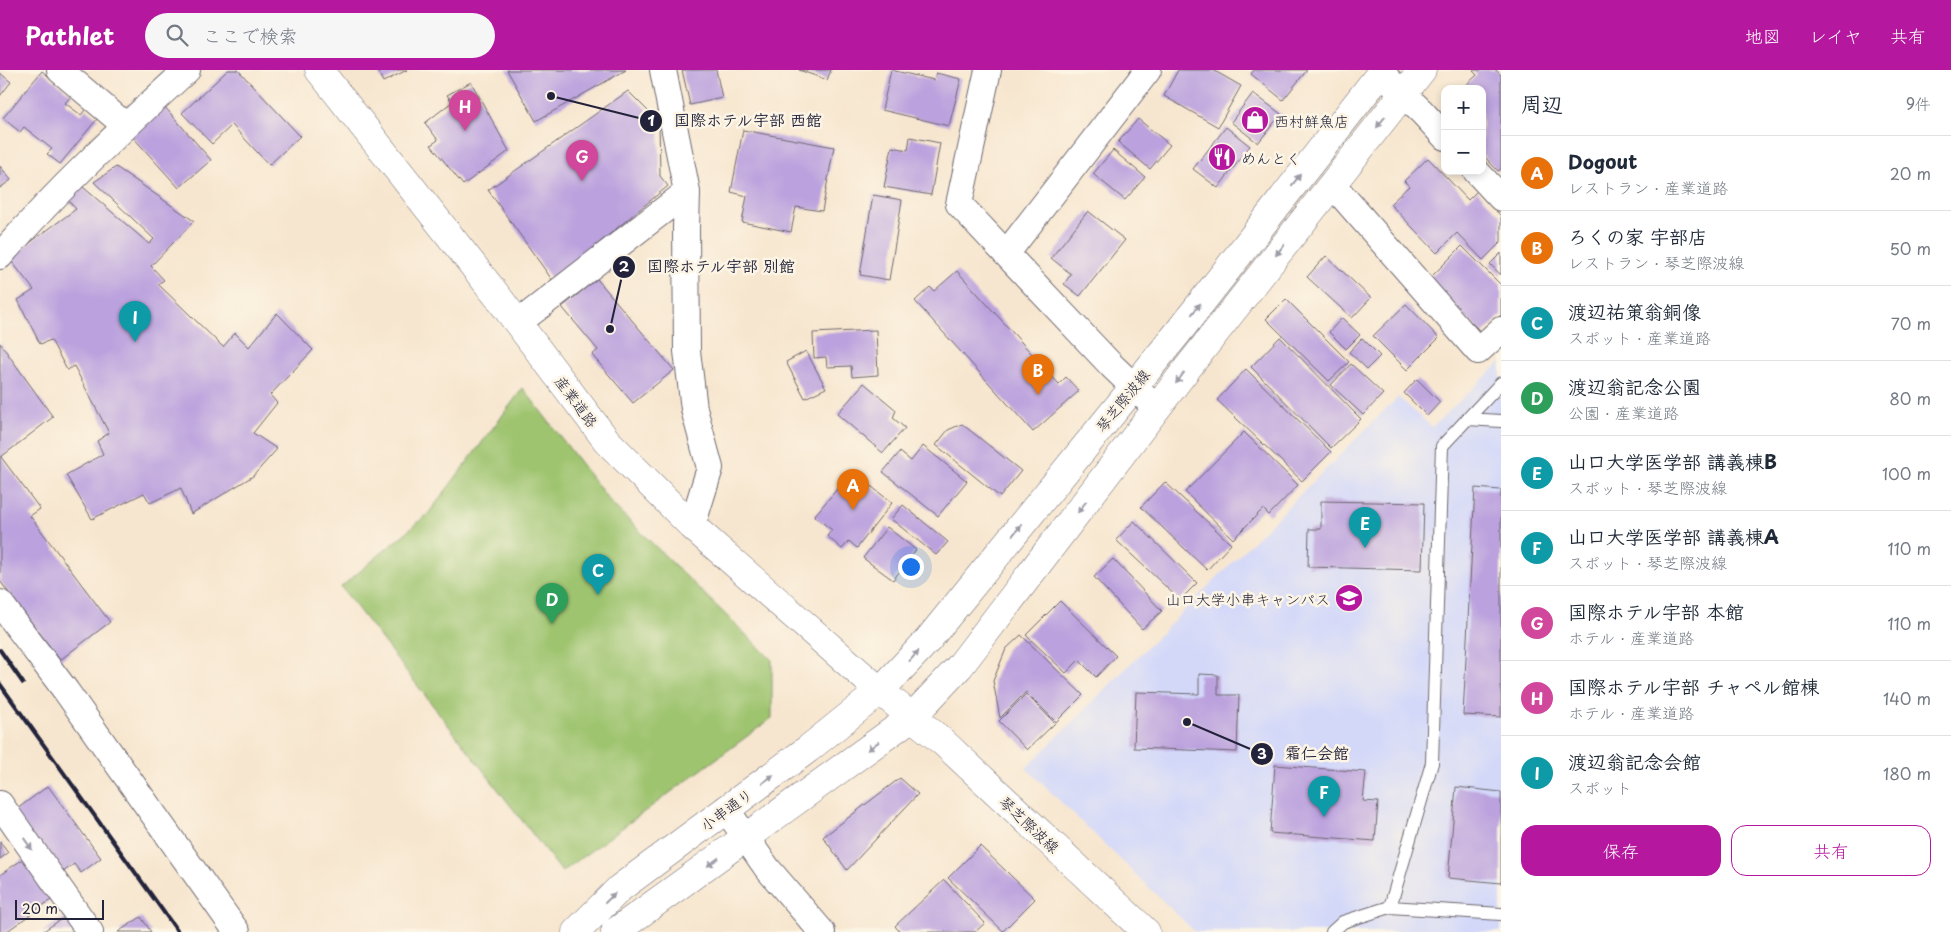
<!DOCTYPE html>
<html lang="ja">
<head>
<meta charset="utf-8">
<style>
	body { margin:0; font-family:"Playpen Sans","Klee One",sans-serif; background:#f6f6f7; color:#1f2937 }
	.controls { position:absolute; right:15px; top:15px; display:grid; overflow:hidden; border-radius:10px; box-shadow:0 2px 8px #0003 }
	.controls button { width:45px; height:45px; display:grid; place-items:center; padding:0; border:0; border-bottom:1px solid #e0e1e3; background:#fff; color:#1f2937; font:25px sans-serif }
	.scale { position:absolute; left:15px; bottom:12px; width:89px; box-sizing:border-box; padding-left:5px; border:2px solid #22223b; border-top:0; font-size:14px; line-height:18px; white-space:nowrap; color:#22223b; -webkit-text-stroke:4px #fcf5e5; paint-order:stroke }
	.you { position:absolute; left:910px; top:496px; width:18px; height:18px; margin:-12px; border:4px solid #fff; border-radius:50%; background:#1a73e8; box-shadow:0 0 0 8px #1a73e833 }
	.badge { display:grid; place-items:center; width:32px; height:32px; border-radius:50%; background:#b5179e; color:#fff; font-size:16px; font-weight:700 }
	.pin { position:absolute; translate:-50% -41px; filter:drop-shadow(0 1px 2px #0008) }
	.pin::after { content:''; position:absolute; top:26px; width:18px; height:15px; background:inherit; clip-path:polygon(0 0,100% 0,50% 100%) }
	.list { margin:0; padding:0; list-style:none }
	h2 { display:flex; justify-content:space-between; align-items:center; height:65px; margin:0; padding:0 20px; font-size:21px }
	h2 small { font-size:16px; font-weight:400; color:#747a83 }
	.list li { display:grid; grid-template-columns:32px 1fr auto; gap:15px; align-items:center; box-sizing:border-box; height:75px; padding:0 20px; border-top:1px solid #e0e1e3 }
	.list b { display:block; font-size:19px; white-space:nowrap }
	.list p { margin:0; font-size:16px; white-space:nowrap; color:#747a83 }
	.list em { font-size:16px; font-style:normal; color:#747a83 }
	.actions { display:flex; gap:10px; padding:15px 20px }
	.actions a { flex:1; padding:11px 0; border:1px solid #b5179e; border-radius:15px; text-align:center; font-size:18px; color:#b5179e }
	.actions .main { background:#b5179e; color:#fff }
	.icon { flex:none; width:28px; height:28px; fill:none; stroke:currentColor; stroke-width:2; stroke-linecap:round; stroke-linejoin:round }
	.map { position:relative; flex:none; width:1501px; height:862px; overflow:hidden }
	header { display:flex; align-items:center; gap:30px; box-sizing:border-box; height:70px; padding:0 25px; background:#b5179e; color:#fff }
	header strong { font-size:24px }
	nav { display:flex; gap:28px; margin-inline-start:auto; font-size:18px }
	.search { width:350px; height:45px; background:#f6f6f7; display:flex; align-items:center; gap:12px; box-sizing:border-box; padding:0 18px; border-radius:28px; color:#747a83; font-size:19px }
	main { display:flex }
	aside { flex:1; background:#fff }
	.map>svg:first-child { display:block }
	.built { fill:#d3d8f9 }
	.green { fill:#9fc46f; stroke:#607355 }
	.building { fill:#bba2de }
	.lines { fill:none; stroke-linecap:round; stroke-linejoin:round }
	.service-casing { stroke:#6d676f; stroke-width:14 }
	.minor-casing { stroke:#6d676f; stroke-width:28 }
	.tertiary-casing { stroke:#6d676f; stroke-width:29 }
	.secondary-casing { stroke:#6d676f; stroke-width:29 }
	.service { stroke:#fff; stroke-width:12 }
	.minor { stroke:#fff; stroke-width:26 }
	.tertiary { stroke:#fff; stroke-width:28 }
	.secondary { stroke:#fff; stroke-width:28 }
	.rail { stroke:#22223b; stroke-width:4 }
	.oneway { fill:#9c9ca7 }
	.labels { text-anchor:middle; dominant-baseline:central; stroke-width:5; stroke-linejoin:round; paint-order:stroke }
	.poi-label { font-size:15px; fill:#22223b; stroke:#fcf5e5; text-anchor:start }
	.street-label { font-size:15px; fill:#22223b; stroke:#fcf5e5 }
	.leader { fill:none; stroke:#22223b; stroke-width:2 }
	.callout-dot { fill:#22223b; stroke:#fcf5e5; stroke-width:2 }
	.mark-label { font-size:15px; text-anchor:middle; font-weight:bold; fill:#fff }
	.callout-label { font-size:16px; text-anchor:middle; font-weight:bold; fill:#22223b; stroke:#fcf5e5; stroke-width:5; stroke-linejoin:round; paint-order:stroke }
</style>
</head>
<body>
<header>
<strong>Pathlet</strong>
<div class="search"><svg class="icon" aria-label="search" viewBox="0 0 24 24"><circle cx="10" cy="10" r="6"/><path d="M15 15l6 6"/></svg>ここで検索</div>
<nav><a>地図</a><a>レイヤ</a><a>共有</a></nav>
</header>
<main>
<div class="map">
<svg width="1501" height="862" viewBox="0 0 1501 862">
	<rect width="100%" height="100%" fill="#fcf5e5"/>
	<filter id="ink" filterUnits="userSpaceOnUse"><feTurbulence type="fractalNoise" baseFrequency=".02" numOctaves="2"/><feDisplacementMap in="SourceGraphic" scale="10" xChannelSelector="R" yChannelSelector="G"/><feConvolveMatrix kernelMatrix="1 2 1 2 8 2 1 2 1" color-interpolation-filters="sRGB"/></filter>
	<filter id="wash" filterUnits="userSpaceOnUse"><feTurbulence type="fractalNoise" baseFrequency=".0096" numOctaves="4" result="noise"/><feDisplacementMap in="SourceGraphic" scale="20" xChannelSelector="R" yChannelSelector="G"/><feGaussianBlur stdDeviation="1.12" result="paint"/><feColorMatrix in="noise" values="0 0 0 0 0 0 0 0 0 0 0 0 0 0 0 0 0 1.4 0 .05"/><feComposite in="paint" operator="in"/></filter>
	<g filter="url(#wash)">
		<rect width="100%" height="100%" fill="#f7e6cf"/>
		<path class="built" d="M1501,292v570h-306l-169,-164 372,-371 34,30z"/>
		<path class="green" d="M523,318l89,116 160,156v58l-210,154 -221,-285 87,-73z"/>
		<g id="blocks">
			<path class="building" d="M228,0h10l62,66 -31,29 -37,-40 -20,19 -30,-31z
				M377,0h30l-24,12z
				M507,0h119l-90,51z
				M682,0h34l6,28 -32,7z
				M799,0h32l-4,10z
				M891,0l43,10 2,-7 25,6 -12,47 -67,-16z
				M1178,0h35l28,16 -23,41 -54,-31z
				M1254,0h53l-24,30 -32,-26z
				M1475,0h21l5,5v94l-3,2 -16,-17v-65h-16l-2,-2 13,-12 -4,-4z
				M42,1l30,24 -7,8 16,12 5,-6 12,9 -38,46 -13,-10 5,-5 -28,-22 -4,5 -17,-14z
				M0,3l11,9 -11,14z
				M471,12l38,69 -46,34 -32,-40 7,-5 -13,-17 27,-21 -5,-7z
				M628,21l31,31 1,54 8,10 -115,95 -65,-91z
				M1253,23l28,21 -23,29 -27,-21z
				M164,36l47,54 -32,28 -48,-53z
				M1138,49l32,26 -20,24 -32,-27z
				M1226,57l24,19 -32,42 -25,-19z
				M743,60l91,17 -12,64 -26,-4 -5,25 -49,-10 5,-26 -16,-4z
				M910,67l30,6 -9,52 -47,-8 8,-40 16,3z
				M1113,80l32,27 -20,23 -32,-26z
				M1428,88l40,42 9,-9 24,25v26l-18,18 -26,-27 -20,20 -47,-49 19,-18 -5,-5z
				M0,96l11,14 -11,8z
				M116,97l78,54 -43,45 13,14 -6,4 65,63 12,-14 14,14 28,-34 36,37 -43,45 7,8 -24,30 24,16 -24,27 -62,38 -10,-26 -31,15 -6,-10 -52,26 -26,-44 37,-21 -6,-13 12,-8 -35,-67 -7,4 -16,-30 -11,4 -22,-44 16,-10 -25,-32 67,-49 -10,-11 17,-11 66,57 5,-5 -60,-57z
				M873,125l29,5 -13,80 -29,-5z
				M1088,141l37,29 -45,56 -16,-12 7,-10 -20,-16z
				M1462,176l39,39v30l-18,19 -55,-54z
				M1501,183v22l-11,-11z
				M1326,186l45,42 -19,20 -45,-41z
				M957,201l102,113 7,-7 13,14 -46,41 -118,-131 15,-14 4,4z
				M597,209l77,91 -41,33 -41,-48 6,-5 -36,-43z
				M1286,229l63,63 -20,19 -63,-62z
				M1406,234l33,34 -32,32 -34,-34z
				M1342,248l18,17 -14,14 -17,-17z
				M876,260l2,45 -26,2 -1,-11 -24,1 -1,-10 -12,1 -1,-25z
				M1280,267l81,82 -30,29 -80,-81z
				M1362,268l18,18 -13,13 -18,-17z
				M0,273l53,74 -52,40 39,52 -10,7 80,106 -50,38 -60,-79z
				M806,281l20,37 -21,10 -19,-36z
				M1351,294l32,30 -20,21 -32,-30z
				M1246,299l85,83 -29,29 -85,-81z
				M1417,309l23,23 -13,14 -23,-23z
				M864,313l32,27 -3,8 12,10 -22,25 -46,-39z
				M962,354l59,47 -21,26 -64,-52 12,-15z
				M1244,362l54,53 -29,30 -6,-6 -30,30 -48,-47z
				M923,376l44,35 -29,35 -55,-44 17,-20 11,9z
				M861,408l31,25 -35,45 -8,-7 -7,8 -15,-13 5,-6 -18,-14 24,-28z
				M1165,412l66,62 -24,26 -66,-63z
				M1475,418l26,2v227l-38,-2z
				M1321,431l103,2 -2,67 -114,-3 1,-38h12z
				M903,435l45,37 -12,13 -45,-36z
				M1134,451l63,62 -17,17 -64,-60z
				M887,457l29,23 -23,30 -30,-22z
				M1113,489l49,52 -20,18 -48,-52z
				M1060,531l56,55 -20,21 -17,-17 -13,13 -40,-38z
				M1021,565l62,60 -27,27 -30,-30 -26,26 -7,-37 13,-32z
				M1199,604l19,1v20h21l-2,57 -103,-4 2,-56 63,2z
				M1026,624l29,29 -28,27 -28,-29z
				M1275,695l91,7 -3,29 15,1 -3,39 -105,-8z
				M900,708l18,16 -71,76 -24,-33z
				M48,716l53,72 -20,15 -7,-9 -15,11 -46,-63z
				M1456,717l45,5v91l-53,-5z
				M0,772l8,11 -8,6z
				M980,776l55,53 -32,32 -55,-53z
				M23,789l29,40 -46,33h-6v-57z
				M944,810l41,43 -10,9h-75l-5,-6z
				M66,846l11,16h-35z
				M141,847l10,15h-33z"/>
		</g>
	</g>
	<g filter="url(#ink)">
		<use href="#blocks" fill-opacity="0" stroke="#6d676f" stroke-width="1"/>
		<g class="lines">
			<defs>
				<path id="service" d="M1467,349l34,2
					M1390,837l42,-144 10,-317 59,-63
					M1332,862l11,-10 47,-15 111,7"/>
				<path id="minor" d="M60,0l66,56
					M663,0l24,122 -1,37 1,122 7,58 16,59 -18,58
					M988,0l-29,134 153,162 44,42
					M1381,3l41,39 23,25
					M1476,101l25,27
					M1332,114l146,167 23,-21
					M1006,184l142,-184
					M0,186c57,-66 122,-127 187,-186
					M518,253l169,-131
					M0,533l66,88 171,241
					M0,734l90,128
					M726,739l41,59 55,64"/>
				<path id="tertiary" d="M319,0l179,227 109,144 85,85 188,165 -72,58 -188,139 -44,44
					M615,862l297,-215"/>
				<path id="secondary" d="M912,647l48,-51 226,-296 236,-300
					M1146,862l-203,-190 -63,-51 48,-51 248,-305 207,-265"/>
			</defs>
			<use href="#service" class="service-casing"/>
			<use href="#minor" class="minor-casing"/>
			<use href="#tertiary" class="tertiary-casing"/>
			<use href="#secondary" class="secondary-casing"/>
			<use href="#service" class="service"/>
			<use href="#minor" class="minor"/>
			<use href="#tertiary" class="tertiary"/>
			<use href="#secondary" class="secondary"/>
			<path class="rail" d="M0,580l23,33
				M0,614l178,248"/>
		</g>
		<defs><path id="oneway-solid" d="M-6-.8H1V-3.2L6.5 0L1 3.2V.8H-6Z" transform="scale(1.25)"/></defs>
		<g class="oneway">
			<use href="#oneway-solid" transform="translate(1381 52) rotate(128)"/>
			<use href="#oneway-solid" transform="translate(1296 110) rotate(-52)"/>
			<use href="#oneway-solid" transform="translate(1280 180) rotate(128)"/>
			<use href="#oneway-solid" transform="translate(1196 239) rotate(-52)"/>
			<use href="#oneway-solid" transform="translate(1180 308) rotate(127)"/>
			<use href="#oneway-solid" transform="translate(1082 437) rotate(127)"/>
			<use href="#oneway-solid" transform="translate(1017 460) rotate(-51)"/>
			<use href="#oneway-solid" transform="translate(914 586) rotate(-48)"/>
			<use href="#oneway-solid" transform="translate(873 676) rotate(144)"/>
			<use href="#oneway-solid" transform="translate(768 709) rotate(-36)"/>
			<use href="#oneway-solid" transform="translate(28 774) rotate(55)"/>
			<use href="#oneway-solid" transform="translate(713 792) rotate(144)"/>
			<use href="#oneway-solid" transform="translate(610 828) rotate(-45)"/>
		</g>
	</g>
	<defs>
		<symbol id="shop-disc" viewBox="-11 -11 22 22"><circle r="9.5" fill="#b5179e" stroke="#fcf5e5"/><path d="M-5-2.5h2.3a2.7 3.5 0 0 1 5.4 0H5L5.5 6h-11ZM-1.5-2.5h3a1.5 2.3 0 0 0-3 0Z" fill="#fff"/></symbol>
		<symbol id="restaurant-disc" viewBox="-11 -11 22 22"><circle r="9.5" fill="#b5179e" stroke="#fcf5e5"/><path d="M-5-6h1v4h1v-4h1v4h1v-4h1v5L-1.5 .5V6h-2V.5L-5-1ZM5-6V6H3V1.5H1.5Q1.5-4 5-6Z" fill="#fff"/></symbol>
		<symbol id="university-disc" viewBox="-11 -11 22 22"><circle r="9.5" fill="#b5179e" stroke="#fcf5e5"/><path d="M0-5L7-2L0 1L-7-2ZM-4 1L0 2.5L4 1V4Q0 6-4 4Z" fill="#fff"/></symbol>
	</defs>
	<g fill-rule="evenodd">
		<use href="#shop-disc" x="1239" y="34" width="32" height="32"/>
		<use href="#restaurant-disc" x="1206" y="71" width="32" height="32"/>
		<use href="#university-disc" x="1333" y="512" width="32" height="32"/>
	</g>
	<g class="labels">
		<g class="poi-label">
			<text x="1274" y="50">西村鮮魚店</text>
			<text x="1241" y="87">めんとく</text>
			<text x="1330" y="528" text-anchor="end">山口大学小串キャンパス</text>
		</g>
		<g class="street-label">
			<text transform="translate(1122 330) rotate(-51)">琴芝際波線</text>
			<text transform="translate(577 331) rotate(53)">産業道路</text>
			<text transform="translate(726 739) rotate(-36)">小串通り</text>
			<text transform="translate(1030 754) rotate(43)">琴芝際波線</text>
		</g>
	</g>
	<path class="leader" d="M551 26L651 51M610 259L624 197M1187 652L1262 684"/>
	<g class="callout-dot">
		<circle cx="551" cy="26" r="5"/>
		<circle cx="610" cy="259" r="5"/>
		<circle cx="1187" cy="652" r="5"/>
		<circle cx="651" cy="51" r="12"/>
		<circle cx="624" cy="197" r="12"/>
		<circle cx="1262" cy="684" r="12"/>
	</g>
	<g class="mark-label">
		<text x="651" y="56">1</text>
		<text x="624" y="202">2</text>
		<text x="1262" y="689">3</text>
	</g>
	<g class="callout-label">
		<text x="748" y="56">国際ホテル宇部 西館</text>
		<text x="721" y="202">国際ホテル宇部 別館</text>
		<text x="1317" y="689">霜仁会館</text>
	</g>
</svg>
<div class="controls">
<button>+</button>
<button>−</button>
</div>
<div class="scale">20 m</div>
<div class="you"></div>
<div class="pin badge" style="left:853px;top:440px;background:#e8710a">A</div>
<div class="pin badge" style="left:1038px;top:325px;background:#e8710a">B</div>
<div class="pin badge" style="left:598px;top:525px;background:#0f9aa8">C</div>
<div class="pin badge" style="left:552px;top:554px;background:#2e9e5b">D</div>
<div class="pin badge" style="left:1365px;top:478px;background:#0f9aa8">E</div>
<div class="pin badge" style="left:1324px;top:747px;background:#0f9aa8">F</div>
<div class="pin badge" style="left:582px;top:111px;background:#d1479c">G</div>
<div class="pin badge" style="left:465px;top:61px;background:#d1479c">H</div>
<div class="pin badge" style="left:135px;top:272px;background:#0f9aa8">I</div>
</div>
<aside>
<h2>周辺<small>9件</small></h2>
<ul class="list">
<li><span class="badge" style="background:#e8710a">A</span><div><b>Dogout</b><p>レストラン · 産業道路</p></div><em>20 m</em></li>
<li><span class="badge" style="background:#e8710a">B</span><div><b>ろくの家 宇部店</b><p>レストラン · 琴芝際波線</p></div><em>50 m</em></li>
<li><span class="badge" style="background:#0f9aa8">C</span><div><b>渡辺祐策翁銅像</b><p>スポット · 産業道路</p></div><em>70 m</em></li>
<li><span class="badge" style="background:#2e9e5b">D</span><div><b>渡辺翁記念公園</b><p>公園 · 産業道路</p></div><em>80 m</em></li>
<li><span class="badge" style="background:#0f9aa8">E</span><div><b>山口大学医学部 講義棟B</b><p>スポット · 琴芝際波線</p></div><em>100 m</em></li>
<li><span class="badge" style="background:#0f9aa8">F</span><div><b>山口大学医学部 講義棟A</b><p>スポット · 琴芝際波線</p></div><em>110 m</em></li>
<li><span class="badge" style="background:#d1479c">G</span><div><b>国際ホテル宇部 本館</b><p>ホテル · 産業道路</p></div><em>110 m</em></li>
<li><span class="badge" style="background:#d1479c">H</span><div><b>国際ホテル宇部 チャペル館棟</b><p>ホテル · 産業道路</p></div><em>140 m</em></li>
<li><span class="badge" style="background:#0f9aa8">I</span><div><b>渡辺翁記念会館</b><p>スポット</p></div><em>180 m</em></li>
</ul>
<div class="actions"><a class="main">保存</a><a>共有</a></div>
</aside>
</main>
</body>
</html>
